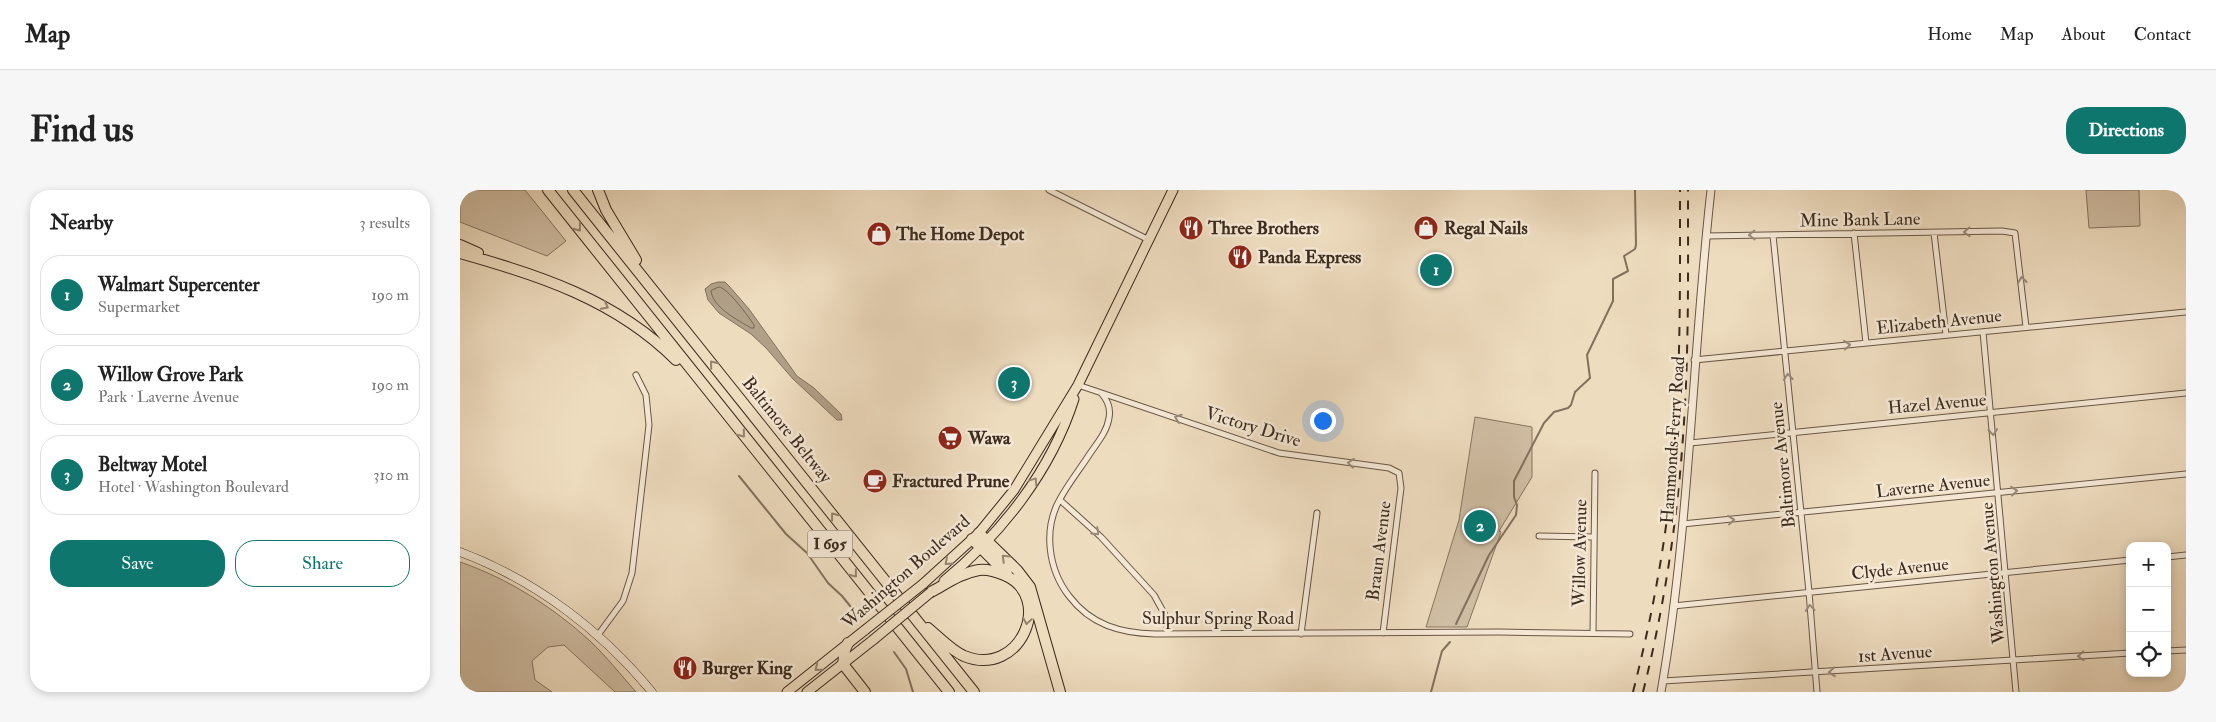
<!DOCTYPE html>
<html lang="en">
<head>
<meta charset="utf-8">
<style>
	body { margin:0; font-family:"IM FELL Double Pica",serif; background:#f6f6f6; color:#222 }
	.controls { position:absolute; right:15px; bottom:15px; display:grid; overflow:hidden; border-radius:10px; box-shadow:0 2px 8px #0003 }
	.controls button { width:45px; height:45px; display:grid; place-items:center; padding:0; border:0; border-bottom:1px solid #e0e0e0; background:#fff; color:#222; font:25px sans-serif }
	.you { position:absolute; left:862px; top:230px; width:18px; height:18px; margin:-12px; border:4px solid #fff; border-radius:50%; background:#1a73e8; box-shadow:0 0 0 8px #1a73e833 }
	.badge { display:grid; place-items:center; width:32px; height:32px; border-radius:50%; background:#0f766e; color:#fff; font-size:16px; font-weight:700 }
	.pin { position:absolute; translate:-50% -50%; border:2px solid #fff; box-shadow:0 1px 5px #0006 }
	.list { margin:0; padding:0; list-style:none }
	h2 { display:flex; justify-content:space-between; align-items:center; height:65px; margin:0; padding:0 20px; font-size:21px }
	h2 small { font-size:16px; font-weight:400; color:#767676 }
	.list li { display:grid; grid-template-columns:32px 1fr auto; gap:15px; align-items:center; box-sizing:border-box; height:80px; margin:0 10px 10px; padding:0 10px; border:1px solid #e0e0e0; border-radius:20px }
	.list b { display:block; font-size:19px; white-space:nowrap }
	.list p { margin:0; font-size:16px; white-space:nowrap; color:#767676 }
	.list em { font-size:16px; font-style:normal; color:#767676 }
	.actions { display:flex; gap:10px; padding:15px 20px }
	.actions a { flex:1; padding:11px 0; border:1px solid #0f766e; border-radius:20px; text-align:center; font-size:18px; color:#0f766e }
	.actions .main { background:#0f766e; color:#fff }
	.icon { flex:none; width:28px; height:28px; fill:none; stroke:currentColor; stroke-width:2; stroke-linecap:round; stroke-linejoin:round }
	.map { position:relative; flex:none; width:1726px; height:502px; overflow:hidden; border-radius:20px }
	header { display:flex; align-items:center; gap:30px; box-sizing:border-box; height:70px; padding:0 25px; background:#fff; border-bottom:1px solid #e0e0e0 }
	header strong { font-size:24px }
	nav { display:flex; gap:28px; margin-inline-start:auto; font-size:18px }
	.intro { display:flex; align-items:center; justify-content:space-between; box-sizing:border-box; height:120px; padding:0 30px }
	h1 { margin:0; font-size:35px }
	.button { padding:12px 22px; border-radius:20px; background:#0f766e; color:#fff; font-size:18px; font-weight:700 }
	main { display:flex; gap:30px; padding:0 30px }
	aside { flex:1; background:#fff; border-radius:20px; box-shadow:0 2px 8px #0003 }
	.map>svg:first-child { display:block }
	.green { fill:#d0bea4; stroke:#867461 }
	.water { fill:#b1a088; stroke:#82715e }
	.lines { fill:none; stroke-linecap:round; stroke-linejoin:round }
	.shore { stroke:#766653; stroke-width:1 }
	.stream { stroke:#82715e; stroke-width:2 }
	.minor-casing { stroke:#685746; stroke-width:7 }
	.tertiary-casing { stroke:#685746; stroke-width:9 }
	.secondary-casing { stroke:#3c2b1e; stroke-width:9 }
	.primary-casing { stroke:#3c2b1e; stroke-width:11 }
	.motorway-casing { stroke:#3c2b1e; stroke-width:12 }
	.minor { stroke:#f4e8d5; stroke-width:5 }
	.tertiary { stroke:#f4e8d5; stroke-width:7 }
	.secondary { stroke:#f4e8d5; stroke-width:8 }
	.primary { stroke:#eedcbf; stroke-width:9 }
	.motorway { stroke:#eedcbf; stroke-width:10 }
	.rail { stroke:#3c2b1e; stroke-width:2; stroke-dasharray:9 9; stroke-linecap:butt }
	.primary-bridge-casing { stroke:#3c2b1e; stroke-width:11; stroke-linecap:butt }
	.primary-bridge { stroke:#eedcbf; stroke-width:9 }
	.oneway { stroke:#95846e }
	.oneway2 { stroke:#988a7a }
	.labels { text-anchor:middle; dominant-baseline:central; stroke-width:5; stroke-linejoin:round; paint-order:stroke }
	.shield { fill:#f4e8d5; stroke:#736455; stroke-width:1 }
	.shield-label { font-size:16px; font-weight:bold; fill:#3c2b1e }
	.street-label { font-size:18px; fill:#3c2b1e; stroke:#f4e8d5 }
	.poi-label { font-size:18px; font-weight:bold; fill:#3c2b1e; stroke:#f4e8d5; text-anchor:start }
</style>
</head>
<body>
<header>
<strong>Map</strong>
<nav><a>Home</a><a>Map</a><a>About</a><a>Contact</a></nav>
</header>
<div class="intro"><h1>Find us</h1><a class="button">Directions</a></div>
<main>
<aside>
<h2>Nearby<small>3 results</small></h2>
<ul class="list">
<li><span class="badge">1</span><div><b>Walmart Supercenter</b><p>Supermarket</p></div><em>190 m</em></li>
<li><span class="badge">2</span><div><b>Willow Grove Park</b><p>Park · Laverne Avenue</p></div><em>190 m</em></li>
<li><span class="badge">3</span><div><b>Beltway Motel</b><p>Hotel · Washington Boulevard</p></div><em>310 m</em></li>
</ul>
<div class="actions"><a class="main">Save</a><a>Share</a></div>
</aside>
<div class="map">
<svg width="1726" height="502" viewBox="0 0 1726 502">
	<rect width="100%" height="100%" fill="#eedcbf"/>
	<filter id="stains"><feTurbulence type="fractalNoise" baseFrequency=".004" numOctaves="4"/><feColorMatrix values="0 0 0 0 .2 0 0 0 0 .09 0 0 0 0 .02 0 0 0 .5 -.17"/></filter>
	<radialGradient id="worn" r=".72"><stop offset=".6" stop-color="#630" stop-opacity="0"/><stop offset="1" stop-color="#630" stop-opacity=".3"/></radialGradient>
	<path class="green" d="M0,0h65l41,51 -19,15 -87,-34z
		M1626,0h53l1,36 -51,2z
		M1015,227l57,10v50l-33,54 2,1 -34,95h-41l33,-107z
		M0,372c47,16 93,45 130,79 16,15 31,34 46,51h-21l-51,-47 -16,2 -16,14 3,19 17,12h-92z"/>
	<path class="water" d="M258,92h7l4,4 20,23 48,67 17,12 27,26 1,6h-5l-44,-41 -27,-31 -15,-14 -32,-21 -11,-13 -3,-11 6,-5z"/>
	<g class="lines">
		<path class="shore" d="M259,97c9,1 29,29 35,38v3h-3c-13,-8 -38,-20 -40,-37z"/>
		<path class="stream" d="M279,286l47,58 21,19 21,30 14,13 13,16
			M996,434l33,-69 27,-40 1,-10 -3,-8v-16l30,-58 10,-11 14,-4 3,-3 4,-13 15,-14 -3,-23 26,-54v-22l15,-8 -4,-15 11,-7 1,-4 -1,-55
			M434,462l12,17 7,23
			M971,502l11,-41 8,-9"/>
		<defs>
			<path id="minor" d="M589,0l100,50
				M1394,43l12,110
				M1474,43l12,102
				M1313,45l36,357 8,100
				M1246,46l296,-5 13,2 11,94
				M1523,142l33,360
				M1234,170l492,-48
				M618,195l201,68 110,15 10,5 2,15 -18,145
				M642,204c6,7 9,14 7,24 -2,14 -12,25 -20,37 -9,14 -21,29 -29,44 -17,30 -12,70 9,97 22,29 51,37 86,38l344,-2 131,2
				M1230,253l496,-50
				M600,310l41,37 53,58 11,20 3,19
				M1222,334l504,-50
				M1079,346l55,1
				M1707,367l19,-2
				M1213,416l457,-46
				M1133,443l2,-160
				M841,444l16,-121
				M138,445l25,-34 9,-28 17,-148 -3,-30 -10,-20
				M1707,461l19,-1
				M1203,491l467,-28"/>
			<path id="tertiary" d="M1201,502c29,-166 31,-335 50,-502"/>
			<path id="secondary" d="M0,362c75,28 141,78 192,140"/>
			<path id="primary" d="M484,391c58,-48 107,-110 130,-182
				M463,394l56,-51 35,-43 64,-105 95,-195
				M327,502l78,-62
				M347,502l66,-52"/>
			<path id="motorway" d="M88,0l401,502
				M113,0l401,502
				M138,0l8,20 30,50
				M0,55l18,8
				M0,63c79,22 156,47 216,107
				M519,343l38,37 13,17 30,105
				M512,349l35,35
				M468,438c12,10 23,22 36,28 57,23 91,-60 40,-81 -7,-3 -17,-6 -25,-5 -18,3 -33,14 -48,22
				M388,453l-3,7 -2,14 22,28"/>
		</defs>
		<use href="#minor" class="minor-casing"/>
		<use href="#tertiary" class="tertiary-casing"/>
		<use href="#secondary" class="secondary-casing"/>
		<use href="#primary" class="primary-casing"/>
		<use href="#motorway" class="motorway-casing"/>
		<use href="#minor" class="minor"/>
		<use href="#tertiary" class="tertiary"/>
		<use href="#secondary" class="secondary"/>
		<use href="#primary" class="primary"/>
		<use href="#motorway" class="motorway"/>
		<path class="rail" d="M1173,502c18,-71 32,-144 39,-217 9,-95 8,-190 8,-285
			M1183,502c21,-84 34,-169 40,-255 6,-82 5,-165 5,-247"/>
		<defs>
			<path id="primary-bridge" d="M405,440l58,-46
				M413,450l58,-48"/>
		</defs>
		<use href="#primary-bridge" class="primary-bridge-casing"/>
		<use href="#primary-bridge" class="primary-bridge"/>
	</g>
	<defs><path id="oneway-chevron" d="M-2-3.5L2.5 0L-2 3.5" fill="none" stroke-width="1.6" stroke-linecap="round" stroke-linejoin="round" transform="scale(1.25)"/></defs>
	<g class="oneway">
		<use href="#oneway-chevron" transform="translate(118 38) rotate(52)"/>
		<use href="#oneway-chevron" transform="translate(145 116) rotate(28)"/>
		<use href="#oneway-chevron" transform="translate(253 174) rotate(-129)"/>
		<use href="#oneway-chevron" transform="translate(282 244) rotate(51)"/>
		<use href="#oneway-chevron" transform="translate(574 291) rotate(-56)"/>
		<use href="#oneway-chevron" transform="translate(374 326) rotate(-128)"/>
		<use href="#oneway-chevron" transform="translate(545 368) rotate(-136)"/>
		<use href="#oneway-chevron" transform="translate(488 372) rotate(138)"/>
		<use href="#oneway-chevron" transform="translate(394 384) rotate(51)"/>
		<use href="#oneway-chevron" transform="translate(567 431) rotate(99)"/>
		<use href="#oneway-chevron" transform="translate(358 478) rotate(141)"/>
	</g>
	<g class="oneway2">
		<use href="#oneway-chevron" transform="translate(1507 42) rotate(178)"/>
		<use href="#oneway-chevron" transform="translate(1292 45) rotate(179)"/>
		<use href="#oneway-chevron" transform="translate(1562 90) rotate(-96)"/>
		<use href="#oneway-chevron" transform="translate(1387 155) rotate(-6)"/>
		<use href="#oneway-chevron" transform="translate(1328 187) rotate(-96)"/>
		<use href="#oneway-chevron" transform="translate(718 228) rotate(-161)"/>
		<use href="#oneway-chevron" transform="translate(1533 242) rotate(84)"/>
		<use href="#oneway-chevron" transform="translate(891 273) rotate(-173)"/>
		<use href="#oneway-chevron" transform="translate(1554 301) rotate(-6)"/>
		<use href="#oneway-chevron" transform="translate(1271 330) rotate(-6)"/>
		<use href="#oneway-chevron" transform="translate(636 342) rotate(44)"/>
		<use href="#oneway-chevron" transform="translate(1350 418) rotate(-95)"/>
		<use href="#oneway-chevron" transform="translate(1621 466) rotate(177)"/>
		<use href="#oneway-chevron" transform="translate(1372 482) rotate(176)"/>
	</g>
	<defs>
		<symbol id="restaurant-disc" viewBox="-11 -11 22 22"><circle r="9.5" fill="#8f2418" stroke="#f4e8d5"/><path d="M-5-6h1v4h1v-4h1v4h1v-4h1v5L-1.5 .5V6h-2V.5L-5-1ZM5-6V6H3V1.5H1.5Q1.5-4 5-6Z" fill="#fff"/></symbol>
		<symbol id="shop-disc" viewBox="-11 -11 22 22"><circle r="9.5" fill="#8f2418" stroke="#f4e8d5"/><path d="M-5-2.5h2.3a2.7 3.5 0 0 1 5.4 0H5L5.5 6h-11ZM-1.5-2.5h3a1.5 2.3 0 0 0-3 0Z" fill="#fff"/></symbol>
		<symbol id="supermarket-disc" viewBox="-11 -11 22 22"><circle r="9.5" fill="#8f2418" stroke="#f4e8d5"/><path d="M-6-5.5h2.5l.6 2H6L4.5 2H-2.5L-4.4-4H-6ZM-1.5 3.2a1.3 1.3 0 1 0 .1 0ZM3 3.2a1.3 1.3 0 1 0 .1 0Z" fill="#fff"/></symbol>
		<symbol id="cafe-disc" viewBox="-11 -11 22 22"><circle r="9.5" fill="#8f2418" stroke="#f4e8d5"/><path d="M-5.5-4.5H6V0H3Q3 3.5 0 3.5H-2.5Q-5.5 3.5-5.5 0ZM3-3.2v2h1.7v-2ZM-6 4.5H4V6H-6Z" fill="#fff"/></symbol>
	</defs>
	<g fill-rule="evenodd">
		<use href="#restaurant-disc" x="717" y="24" width="28" height="28"/>
		<use href="#shop-disc" x="952" y="24" width="28" height="28"/>
		<use href="#shop-disc" x="405" y="30" width="28" height="28"/>
		<use href="#restaurant-disc" x="766" y="53" width="28" height="28"/>
		<use href="#supermarket-disc" x="476" y="234" width="28" height="28"/>
		<use href="#cafe-disc" x="401" y="277" width="28" height="28"/>
		<use href="#restaurant-disc" x="211" y="464" width="28" height="28"/>
	</g>
	<g class="labels">
		<rect class="shield" x="347.5" y="340.5" width="45" height="27" rx="4"/>
		<g class="shield-label">
			<text x="370" y="354">I 695</text>
		</g>
		<g class="street-label">
			<text transform="translate(1400 30) rotate(-1)">Mine Bank Lane</text>
			<text transform="translate(1479 132) rotate(-6)">Elizabeth Avenue</text>
			<text transform="translate(1477 214) rotate(-5)">Hazel Avenue</text>
			<text transform="translate(793 237) rotate(17)">Victory Drive</text>
			<text transform="translate(327 240) rotate(51)">Baltimore Beltway</text>
			<text transform="translate(1213 250) rotate(-86)">Hammonds Ferry Road</text>
			<text transform="translate(1323 275) rotate(-96)">Baltimore Avenue</text>
			<text transform="translate(1473 296) rotate(-6)">Laverne Avenue</text>
			<text transform="translate(919 361) rotate(-83)">Braun Avenue</text>
			<text transform="translate(1120 363) rotate(-89)">Willow Avenue</text>
			<text transform="translate(1440 379) rotate(-6)">Clyde Avenue</text>
			<text transform="translate(446 382) rotate(-41)">Washington Boulevard</text>
			<text transform="translate(1533 383) rotate(-95)">Washington Avenue</text>
			<text x="758" y="428">Sulphur Spring Road</text>
			<text transform="translate(1435 464) rotate(-4)">1st Avenue</text>
		</g>
		<g class="poi-label">
			<text x="748" y="38">Three Brothers</text>
			<text x="984" y="38">Regal Nails</text>
			<text x="436" y="44">The Home Depot</text>
			<text x="798" y="67">Panda Express</text>
			<text x="508" y="248">Wawa</text>
			<text x="432" y="291">Fractured Prune</text>
			<text x="242" y="478">Burger King</text>
		</g>
	</g>
	<rect width="100%" height="100%" filter="url(#stains)"/>
	<rect width="100%" height="100%" fill="url(#worn)"/>
</svg>
<div class="controls">
<button>+</button>
<button>−</button>
<button><svg class="icon" aria-label="locate" viewBox="0 0 24 24"><circle cx="12" cy="12" r="6"/><path d="M12 2v4M12 18v4M2 12h4M18 12h4"/></svg></button>
</div>
<div class="you"></div>
<div class="pin badge" style="left:976px;top:80px">1</div>
<div class="pin badge" style="left:1020px;top:336px">2</div>
<div class="pin badge" style="left:554px;top:193px">3</div>
</div>
</main>
</body>
</html>
